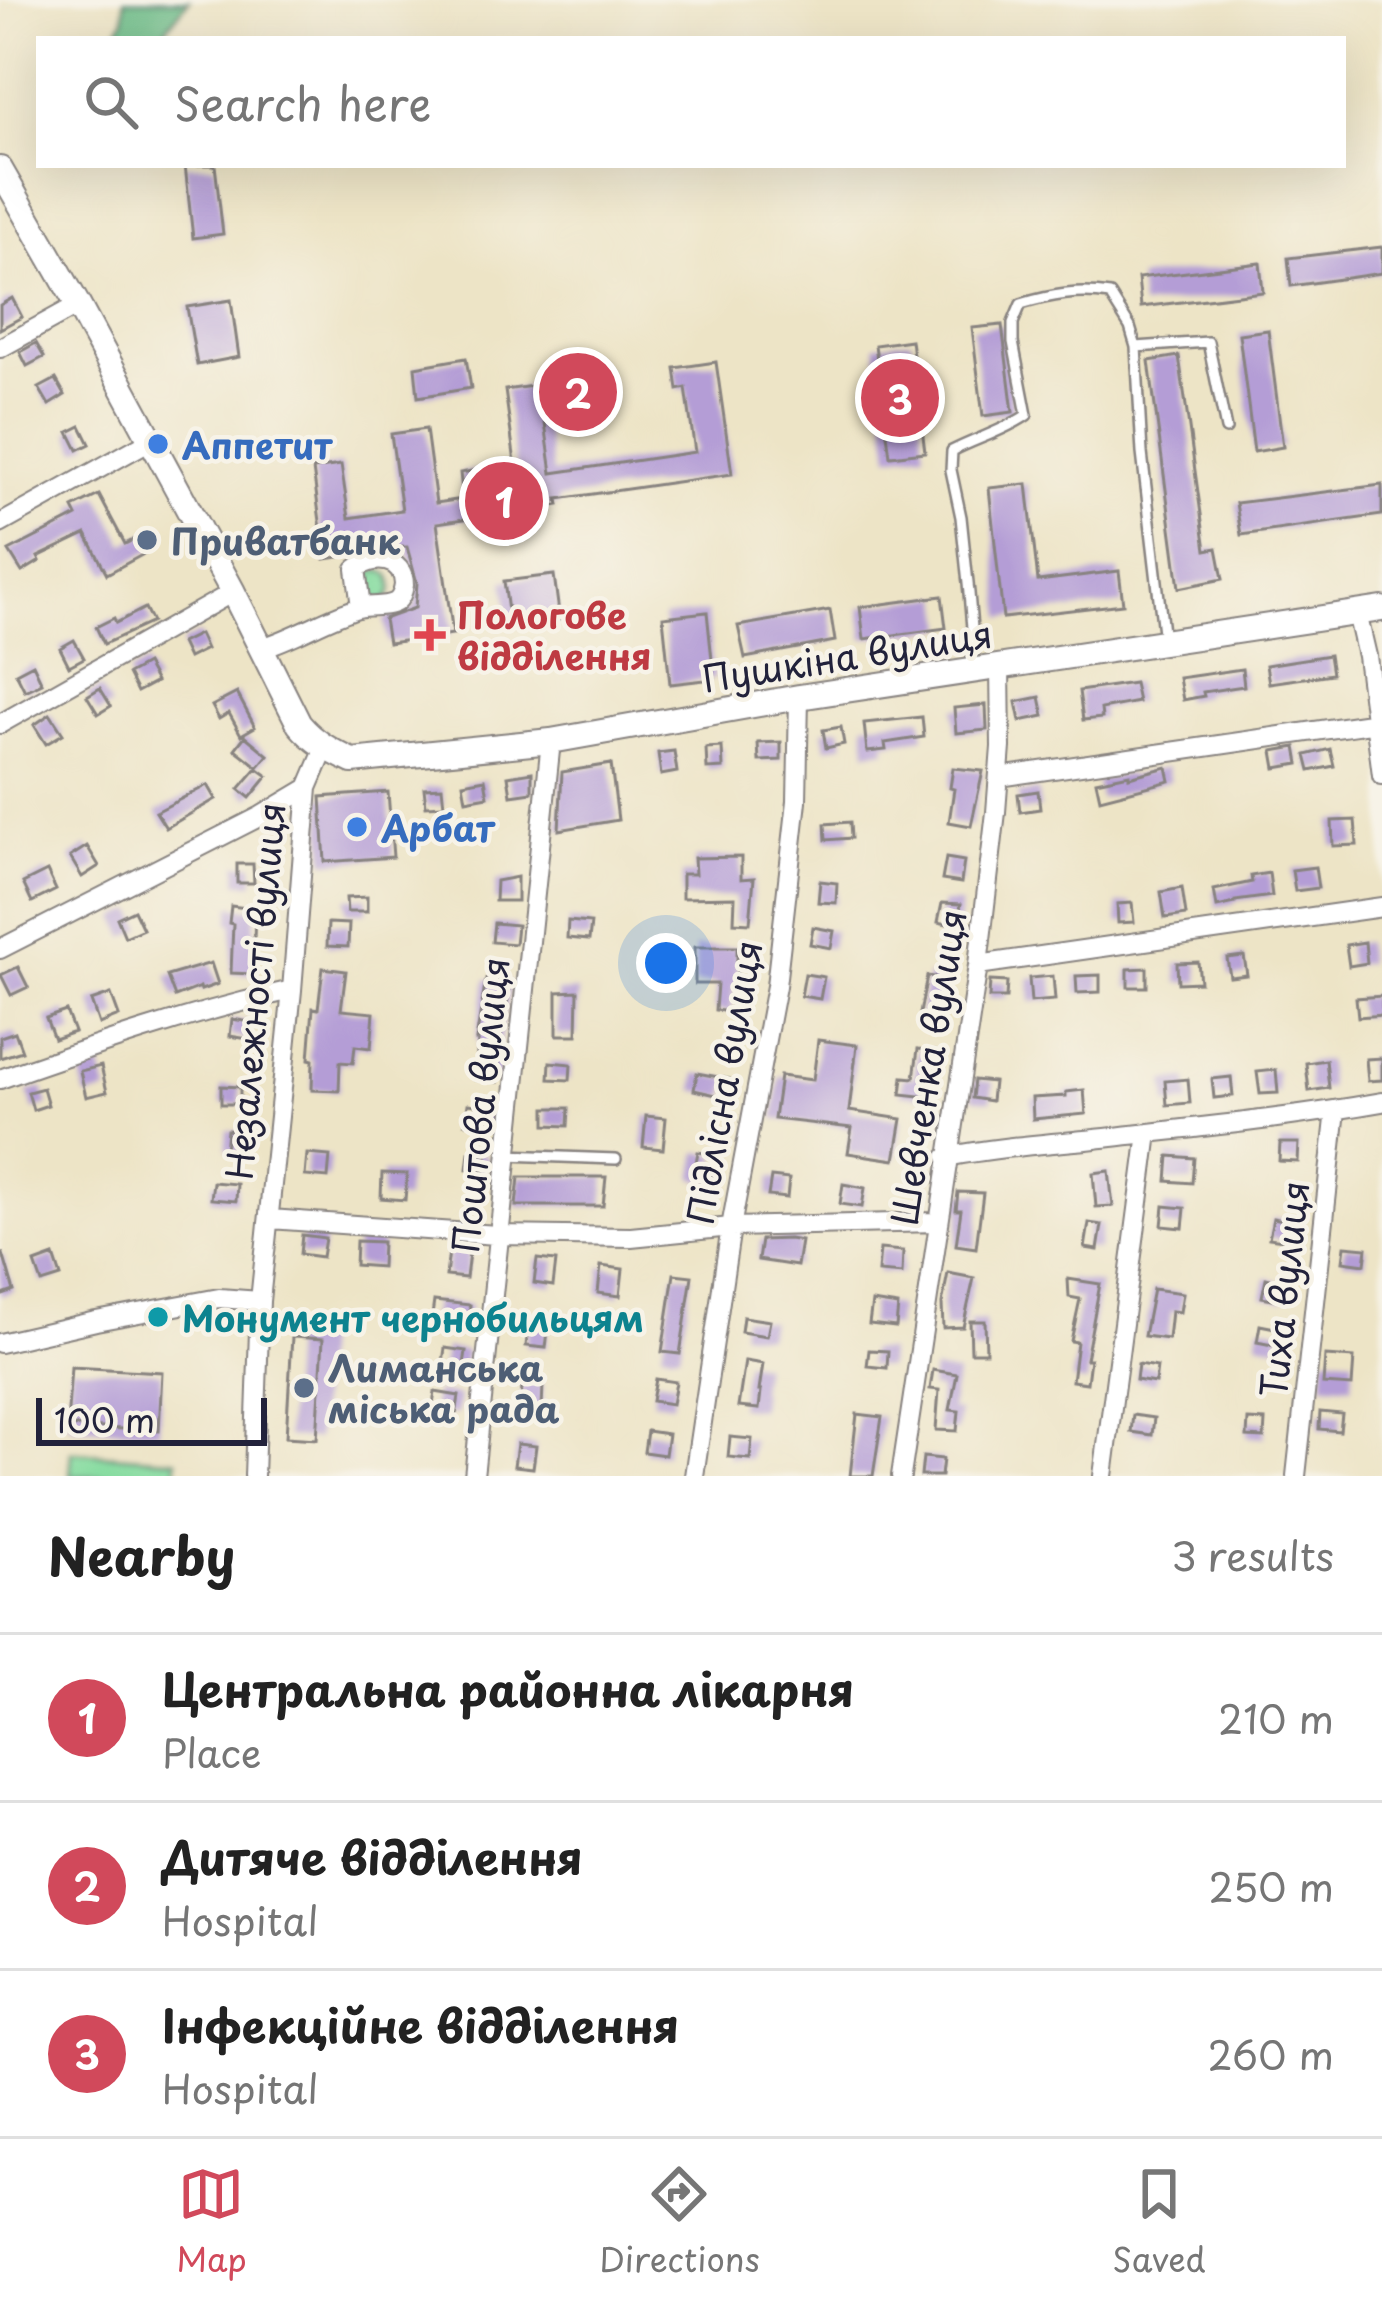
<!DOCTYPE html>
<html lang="en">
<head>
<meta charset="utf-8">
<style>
	body { margin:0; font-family:"Playpen Sans",sans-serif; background:#f2f2f2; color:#222 }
	.scale { position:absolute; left:36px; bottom:30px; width:231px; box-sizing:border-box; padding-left:12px; border:6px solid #22223b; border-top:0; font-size:33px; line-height:42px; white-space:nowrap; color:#22223b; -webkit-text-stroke:9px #f7f3e8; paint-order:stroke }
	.you { position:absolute; left:666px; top:963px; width:42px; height:42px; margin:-30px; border:9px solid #fff; border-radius:50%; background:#1a73e8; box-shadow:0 0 0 18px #1a73e833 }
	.badge { display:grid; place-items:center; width:78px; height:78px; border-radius:50%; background:#d1495b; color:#fff; font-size:39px; font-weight:700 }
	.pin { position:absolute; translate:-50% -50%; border:6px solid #fff; box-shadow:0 3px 12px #0006 }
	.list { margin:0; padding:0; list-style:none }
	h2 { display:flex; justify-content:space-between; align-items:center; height:156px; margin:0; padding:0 48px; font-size:51px }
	h2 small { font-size:39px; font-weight:400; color:#767676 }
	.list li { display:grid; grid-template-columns:78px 1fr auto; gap:36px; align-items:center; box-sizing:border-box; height:168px; padding:0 48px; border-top:3px solid #e0e0e0 }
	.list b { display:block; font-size:45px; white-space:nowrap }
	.list p { margin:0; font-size:39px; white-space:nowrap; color:#767676 }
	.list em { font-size:39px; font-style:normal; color:#767676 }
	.icon { flex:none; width:66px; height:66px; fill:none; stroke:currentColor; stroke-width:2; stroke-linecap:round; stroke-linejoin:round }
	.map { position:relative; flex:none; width:1382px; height:1476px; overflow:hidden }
	.search { position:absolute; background:#fff; box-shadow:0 12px 48px #0002; left:36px; right:36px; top:36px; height:132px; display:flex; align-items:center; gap:30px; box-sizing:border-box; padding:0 42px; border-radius:0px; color:#767676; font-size:45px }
	.sheet { height:660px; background:#fff }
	nav { display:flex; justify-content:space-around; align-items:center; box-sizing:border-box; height:168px; border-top:3px solid #e0e0e0; background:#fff; font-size:33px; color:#767676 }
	nav a { display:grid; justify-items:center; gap:6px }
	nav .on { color:#d1495b }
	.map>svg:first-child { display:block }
	.green { fill:#84db9f; stroke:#537e6d; stroke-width:3 }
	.forest { fill:#6bbb86; stroke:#466e60; stroke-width:3 }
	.building { fill:#b49dd6 }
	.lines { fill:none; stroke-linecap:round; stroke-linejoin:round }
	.service-casing { stroke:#888380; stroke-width:14 }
	.minor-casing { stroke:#888380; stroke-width:22 }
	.secondary-casing { stroke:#888380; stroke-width:28 }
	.service { stroke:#fff; stroke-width:9 }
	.minor { stroke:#fff; stroke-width:18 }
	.secondary { stroke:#fff; stroke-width:24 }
	.shop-dot { fill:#3f7fe0; stroke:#f7f3e8; stroke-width:4.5 }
	.service-dot { fill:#5c6f8a; stroke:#f7f3e8; stroke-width:4.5 }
	.health-dot { fill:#e0444e; stroke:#f7f3e8; stroke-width:4.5 }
	.culture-dot { fill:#0f9aa8; stroke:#f7f3e8; stroke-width:4.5 }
	.labels { text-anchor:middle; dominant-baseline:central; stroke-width:9; stroke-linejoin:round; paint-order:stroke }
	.shop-label { font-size:36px; font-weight:bold; fill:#366cbe; stroke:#f7f3e8; text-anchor:start }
	.service-label { font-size:36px; font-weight:bold; fill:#4e5e75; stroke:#f7f3e8; text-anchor:start }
	.health-label { font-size:36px; font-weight:bold; fill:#be3a42; stroke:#f7f3e8; text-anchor:start }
	.street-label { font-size:36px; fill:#22223b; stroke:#f7f3e8 }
	.culture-label { font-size:36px; font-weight:bold; fill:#0d838f; stroke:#f7f3e8; text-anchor:start }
</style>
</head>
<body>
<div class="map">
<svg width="1382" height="1476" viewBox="0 0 1382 1476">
	<rect width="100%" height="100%" fill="#f7f3e8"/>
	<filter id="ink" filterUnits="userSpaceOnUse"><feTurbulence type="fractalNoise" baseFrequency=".00833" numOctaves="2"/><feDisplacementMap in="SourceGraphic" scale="24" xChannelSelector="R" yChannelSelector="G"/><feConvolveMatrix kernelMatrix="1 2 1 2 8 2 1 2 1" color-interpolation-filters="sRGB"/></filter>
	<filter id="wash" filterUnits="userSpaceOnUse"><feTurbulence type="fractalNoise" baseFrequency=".004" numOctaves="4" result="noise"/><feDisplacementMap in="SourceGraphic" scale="48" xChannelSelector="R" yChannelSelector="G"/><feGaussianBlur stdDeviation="2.7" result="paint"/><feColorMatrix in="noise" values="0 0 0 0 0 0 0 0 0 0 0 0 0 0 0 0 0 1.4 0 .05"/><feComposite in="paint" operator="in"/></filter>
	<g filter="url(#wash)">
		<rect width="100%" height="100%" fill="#ede4c6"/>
		<path class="green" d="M380,570l10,5c3,11 4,17 -5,26l-14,-2 -4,-9 2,-17z
			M72,1452l105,8 -1,16h-106z"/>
		<path class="forest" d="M124,0h65l-31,39h-46l12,-20z"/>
		<g id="blocks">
			<path class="building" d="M185,165h30l8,69 -30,4z
				M1382,247v26l-91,13 -3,-28z
				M1260,263l3,29 -122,15 -3,-29z
				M12,298l10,19 -22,12v-24z
				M231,300l8,57 -42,8 -10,-58z
				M1002,325l11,87 -30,4 -11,-88z
				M1268,330l15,117 -29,5 -15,-118z
				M911,340l14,112 -35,4 -15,-111z
				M36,343l8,14 -17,9 -7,-14z
				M1179,356l27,194 11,-2 6,31 -44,9 -30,-227z
				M466,358l5,30 -53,9 -3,-30z
				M716,362l16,112 -174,25 1,6 -122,18 16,111 -65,9 -4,-24 31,-11 2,-25 -10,-36 -38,1 -16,7 -28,4 -12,-90 28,-4 8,53 53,-8 -11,-76 35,-5 10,74 27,-4 -3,-26 18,-3 4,27 37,-5 -14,-102 96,-14 5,37 -61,10 7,50 143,-21 -9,-64 -8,2 -3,-22z
				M56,379l9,16 -16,10 -10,-17z
				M81,426l9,18 -12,6 -9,-18z
				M1027,484l11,97 81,-10 4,33 -120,14 -14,-130z
				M1382,485v30l-141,20 -5,-32z
				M99,495l26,49 20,-10 8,15 -46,25 -21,-40 -48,23 2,4 -18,11 -13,-21 68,-35 -4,-8z
				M554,575l6,45 -50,7 -6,-46z
				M942,596l4,32 -82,11 -4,-32z
				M145,608l7,14 -48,22 -8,-17 18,-9 2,5z
				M830,610l5,31 -90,17 -7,-32z
				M707,612l7,67 -44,5 -7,-67z
				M199,634l7,15 -18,9 -7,-15z
				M74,640l10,18 -15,8 -9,-18z
				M1329,655l3,19 -63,9 -3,-18z
				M33,664l9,19 -17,8 -9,-18z
				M146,664l10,18 -19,10 -9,-18z
				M1242,669l2,17 -41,6 1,4 -21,4 -4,-22z
				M1134,683l4,19 -37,7 1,9 -19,2 -4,-29z
				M100,688l11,18 -13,8 -11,-18z
				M237,693l18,34 -14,8 -12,-22 -10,6 -7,-13z
				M1040,697l4,19 -24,5 -4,-19z
				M986,705l1,25 -31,3 -2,-25z
				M50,714l13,20 -17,10 -12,-19z
				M922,717l2,20 -39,6 1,7 -19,2 -3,-29z
				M841,727l3,17 -18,4 -3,-18z
				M245,736l23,19 -10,12 -23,-18z
				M781,742v18l-22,1 -1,-18z
				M722,747l1,21 -16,1 -1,-21z
				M1296,747l3,17 -23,4 -3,-17z
				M1330,749l4,17 -24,5 -4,-16z
				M674,751l3,21 -16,3 -3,-22z
				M611,764l7,56 -59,10 3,-58z
				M1167,767l3,14 -70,18 -4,-18 33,-7v3z
				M257,768l11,8 -18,22 -11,-9z
				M953,768l30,3 -12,55 -22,-4 5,-33 -4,-1z
				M532,772v20l-21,3 -3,-19z
				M485,779l3,17 -22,4 -3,-17z
				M208,785l8,14 -50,29 -10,-16z
				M442,787l2,18 -18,1 -2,-18z
				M1038,791l2,18 -20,3 -2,-18z
				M388,792l5,65 -68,5 -4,-65z
				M1355,820l2,25 -24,1 -1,-25z
				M850,822l1,16 -25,2 -1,-16z
				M87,846l12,20 -17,11 -12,-20z
				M741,857v22l13,-1 -4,45 -16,-1 1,-25 -53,1v-24h13l-1,-16z
				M946,858l18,3 -3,22 -19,-3z
				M237,864h16l1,19h-17z
				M1315,867l3,21 -23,3 -3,-21z
				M47,871l9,19 -24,12 -9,-19z
				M1269,873l3,23 -37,5v2l-18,4 -3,-17 38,-8 -1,-6z
				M517,877v24h-22l1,-20z
				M820,881l17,2 -1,20 -18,-1z
				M1182,888l4,27 -21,3 -4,-26z
				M367,897v15h-20l-1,-14z
				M942,903l19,1 -4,22 -19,-4z
				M1132,903l2,19 -16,1 -1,-19z
				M231,906l24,3 -2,65 -22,-1 2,-49 -4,-1z
				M134,910l9,19 -18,8 -8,-19z
				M568,921l23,2 -2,17 -22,-2z
				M328,923l21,1 -1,23 -21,-1z
				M494,923l23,2 -2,19 -23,-2z
				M813,927l21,4 -3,17 -21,-4z
				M1365,942l2,21 -18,3 -3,-21z
				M695,947h42v37h-3l-3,28 -16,-2 2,-26h-22z
				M1244,956l3,19 -17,2 -3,-19z
				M1198,962l2,20 -22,1 -1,-20z
				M211,963l7,21 -17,6 -1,-3 -25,10 -8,-21z
				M18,967l10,20 -17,8 -10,-20z
				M323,968l23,3 -5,39 33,3 -3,35 -16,-2 -2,17 -13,-1 -1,29 -27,-1 1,-30 -4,-1 4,-51 5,1z
				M1147,968v19h-19v-18z
				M805,974l19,3 -4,22 -19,-3z
				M1100,975v17l-23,1 -1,-17z
				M927,976l19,3 -6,49 -22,-4z
				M1053,976l2,24 -24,2 -2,-24z
				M486,979l25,3 -15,82h3l-1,18 -23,-2 3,-40h-2z
				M990,981l17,1 -1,16h-17z
				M578,991l-1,44h-20v-43z
				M111,994l8,22 -20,8 -8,-23z
				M1382,996v19l-24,2 -2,-19z
				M66,1011l8,21 -20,7 -8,-21z
				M232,1019l18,3 -2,17 -18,-3z
				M15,1032l7,19 -22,7v-21z
				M818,1040l39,5 -8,66 53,8 -7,41 -47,-7 4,-25 -78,-9 6,-43 33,4z
				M918,1049l17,2 -5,46 -29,-3 2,-17 11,1z
				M1382,1058v22l-14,1 -2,-22z
				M1326,1060l3,28 -20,3 -3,-28z
				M550,1062l21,2 -1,16 -21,-1z
				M101,1066l6,26 -21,5 -6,-26z
				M1276,1070l2,23 -18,1 -3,-22z
				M697,1073l32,6 -4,18 -31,-7z
				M1231,1077l2,19 -19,2 -2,-19z
				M1188,1079l2,24 -23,2 -2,-24z
				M974,1080l19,2 -2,19 -19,-3z
				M221,1086l19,1v17h-19z
				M43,1088l5,17 -15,5 -5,-18z
				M1084,1090l2,24 -53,5 -1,-21 34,-2v-4z
				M468,1104l25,3 -3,20 -25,-4z
				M546,1108h23l-1,18 -22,-1z
				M646,1116l20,2 -3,31 -20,-2z
				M227,1130l14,1 -1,20 -15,-1z
				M1280,1143h19l-1,19 -19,-1z
				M698,1152l19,3 -6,27 -18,-4z
				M469,1153l18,2 -2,16 -18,-2z
				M307,1154l23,2 -2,22 -23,-2z
				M1169,1156l25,2 -2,25 -25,-2z
				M1109,1171l4,35 -17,1 -3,-34z
				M382,1173l25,1 -2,26 -24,-2z
				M519,1177h87l-3,29h-87z
				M771,1177l18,2 -2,19 -19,-2z
				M213,1182l24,2 -1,17 -25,-2z
				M843,1184l22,4 -3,19 -22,-3z
				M958,1192l25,1 -7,55 -20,-3 5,-35h-5z
				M1164,1206l21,2 -2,20 -21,-2z
				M1273,1218l21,4 -4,19 -21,-3z
				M1089,1223l13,2 -4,25 -13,-2z
				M302,1235l23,3 -3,19 -22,-3z
				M789,1239l12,2 -4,25 -39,-6 3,-20z
				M356,1241l26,1 -1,25 -26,-2z
				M1345,1246l22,2 -2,16 -22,-3z
				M880,1249l23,2 -1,23 -24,-2z
				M449,1251l20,2 -3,25 -20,-2z
				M3,1254l11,37 -14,5v-41z
				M54,1256l7,21 -19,6 -7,-20z
				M537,1259l19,2 -3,25 -19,-3z
				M601,1266l22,3 -3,27 -22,-3z
				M948,1273l26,5 -11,49 -20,1 -1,-24z
				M674,1274l18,2 -12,78 -18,-2z
				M1266,1278l21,5 -4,18 -21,-4z
				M1068,1279l32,5 -14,75h4l-3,24 -15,-2 5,-39 -6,-1 9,-42 -11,-2z
				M1153,1289l30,4 -3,19 -9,-1 -3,28 -24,-3z
				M434,1301l36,4 -2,21 -37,-3z
				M872,1302l26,4 -2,21 -27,-3z
				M743,1317l27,4 -3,15 -26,-4z
				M529,1320l20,2 -3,26 -20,-2z
				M970,1321h15l1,31h-15z
				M1260,1325l20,4 -3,17 -20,-4z
				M292,1337l31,2 -6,100 -31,-2z
				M445,1348l21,3 -3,21 -21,-3z
				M869,1350l19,1 -1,17 -20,-2z
				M1325,1356l29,2 -2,28 -29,-2z
				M745,1361l18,3 -4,27h2l-2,18 -21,-2z
				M1138,1364l19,3 -2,16 -19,-3z
				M71,1367l91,5 -3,59 -92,-5z
				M933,1370l24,4 -7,36 9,1 -2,20 -21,-1 3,-40 -9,-1z
				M656,1379l20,3 -4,22 -20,-3z
				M522,1384l21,1 -1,23 -21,-1z
				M435,1392l24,4 -3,19 -24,-4z
				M1320,1412l22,2 -2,17 -21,-2z
				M857,1414l25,3 -9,59h-23z
				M1133,1415l21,3 -2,17 -21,-3z
				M1248,1420l17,1 -1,17 -17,-1z
				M647,1431l21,3 -3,21 -21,-3z
				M730,1437l22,2 -2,20 -22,-2z
				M517,1444l19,2 -3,22 -19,-2z
				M923,1457l20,2 -2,17h-20z"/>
		</g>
	</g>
	<g filter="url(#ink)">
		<use href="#blocks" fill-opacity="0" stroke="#888380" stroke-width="3"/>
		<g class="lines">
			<defs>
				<path id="service" d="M1136,347l6,106 22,188
					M970,666l4,-14 -5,-59 -8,-76 -10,-47 1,-19c25,-13 52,-20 75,-36l-14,-73v-19l8,-19c30,-9 57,-14 89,-9l20,32 6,20 72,-5 18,87
					M506,1155l110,4"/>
				<path id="minor" d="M0,348l78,-43
					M0,524l149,-83
					M1357,613l10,43 15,119
					M261,648c34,-10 64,-30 97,-40 11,-3 28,0 38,-6 5,-4 7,-10 8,-17 0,-28 -31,-30 -48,-16l5,38
					M0,724l233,-132
					M999,777l378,-55
					M0,949l261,-133 47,-28
					M978,965l404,-58
					M0,1079c97,-34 192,-67 292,-89
					M947,1157c49,-10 99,-13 148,-18 96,-11 192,-20 287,-37
					M270,1219l227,16 134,2 100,-10 206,-5
					M0,1343l96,-22 123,-23 41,3
					M254,1476l6,-175 32,-311 16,-202 17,-40
					M474,1476l77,-735
					M694,1476l37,-249 45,-241 21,-185 2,-104
					M901,1476l77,-511 18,-153 5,-65 -1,-81
					M1103,1476l45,-343
					M1296,1476l40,-366"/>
				<path id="secondary" d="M0,169l78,136 155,287 66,132c15,18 32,27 53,37l199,-20 248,-44 583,-88"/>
			</defs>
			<use href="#service" class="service-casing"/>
			<use href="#minor" class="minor-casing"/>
			<use href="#secondary" class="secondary-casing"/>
			<use href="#service" class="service"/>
			<use href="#minor" class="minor"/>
			<use href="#secondary" class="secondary"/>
		</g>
	</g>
	<g class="shop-dot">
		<circle cx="158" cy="444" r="12"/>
		<circle cx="357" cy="827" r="12"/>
	</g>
	<g class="service-dot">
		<circle cx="147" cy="540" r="12"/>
		<circle cx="304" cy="1388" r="12"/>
	</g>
	<path class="health-dot" d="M424 617h12v12h12v12h-12v12h-12v-12h-12v-12h12z"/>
	<circle class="culture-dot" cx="158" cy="1317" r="12"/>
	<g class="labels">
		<g class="shop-label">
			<text x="182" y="444">Аппетит</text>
			<text x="381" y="827">Арбат</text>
		</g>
		<g class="service-label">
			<text x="171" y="540">Приватбанк</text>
			<text x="328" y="1367">Лиманська<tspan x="328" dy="41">міська рада</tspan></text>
		</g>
		<g class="health-label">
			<text x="457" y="614">Пологове<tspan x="457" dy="41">відділення</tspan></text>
		</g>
		<g class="street-label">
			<text transform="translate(847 655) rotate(-9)">Пушкіна вулиця</text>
			<text transform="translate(254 991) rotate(-85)">Незалежності вулиця</text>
			<text transform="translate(927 1067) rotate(-81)">Шевченка вулиця</text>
			<text transform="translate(723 1082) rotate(-80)">Підлісна вулиця</text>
			<text transform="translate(479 1105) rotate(-84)">Поштова вулиця</text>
			<text transform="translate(1283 1289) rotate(-84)">Тиха вулиця</text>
		</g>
		<g class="culture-label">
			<text x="182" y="1317">Монумент чернобильцям</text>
		</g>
	</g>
</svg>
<div class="scale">100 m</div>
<div class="you"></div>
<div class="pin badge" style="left:504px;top:501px">1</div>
<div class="pin badge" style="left:578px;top:392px">2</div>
<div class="pin badge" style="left:900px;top:398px">3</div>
<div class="search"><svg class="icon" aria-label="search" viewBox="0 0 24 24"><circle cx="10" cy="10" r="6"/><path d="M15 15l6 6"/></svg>Search here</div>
</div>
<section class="sheet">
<h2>Nearby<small>3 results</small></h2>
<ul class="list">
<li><span class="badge">1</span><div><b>Центральна районна лікарня</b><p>Place</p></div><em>210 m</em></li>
<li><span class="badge">2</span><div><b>Дитяче відділення</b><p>Hospital</p></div><em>250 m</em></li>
<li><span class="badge">3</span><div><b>Інфекційне відділення</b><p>Hospital</p></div><em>260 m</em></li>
</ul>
</section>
<nav>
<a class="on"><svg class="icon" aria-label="map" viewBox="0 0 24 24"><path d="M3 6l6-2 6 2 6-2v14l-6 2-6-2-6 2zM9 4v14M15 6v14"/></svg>Map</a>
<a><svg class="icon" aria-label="directions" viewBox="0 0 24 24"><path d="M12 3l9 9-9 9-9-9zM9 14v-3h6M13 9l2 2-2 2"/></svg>Directions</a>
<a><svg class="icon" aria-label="saved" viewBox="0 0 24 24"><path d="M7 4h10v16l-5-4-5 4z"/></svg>Saved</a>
</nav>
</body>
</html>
